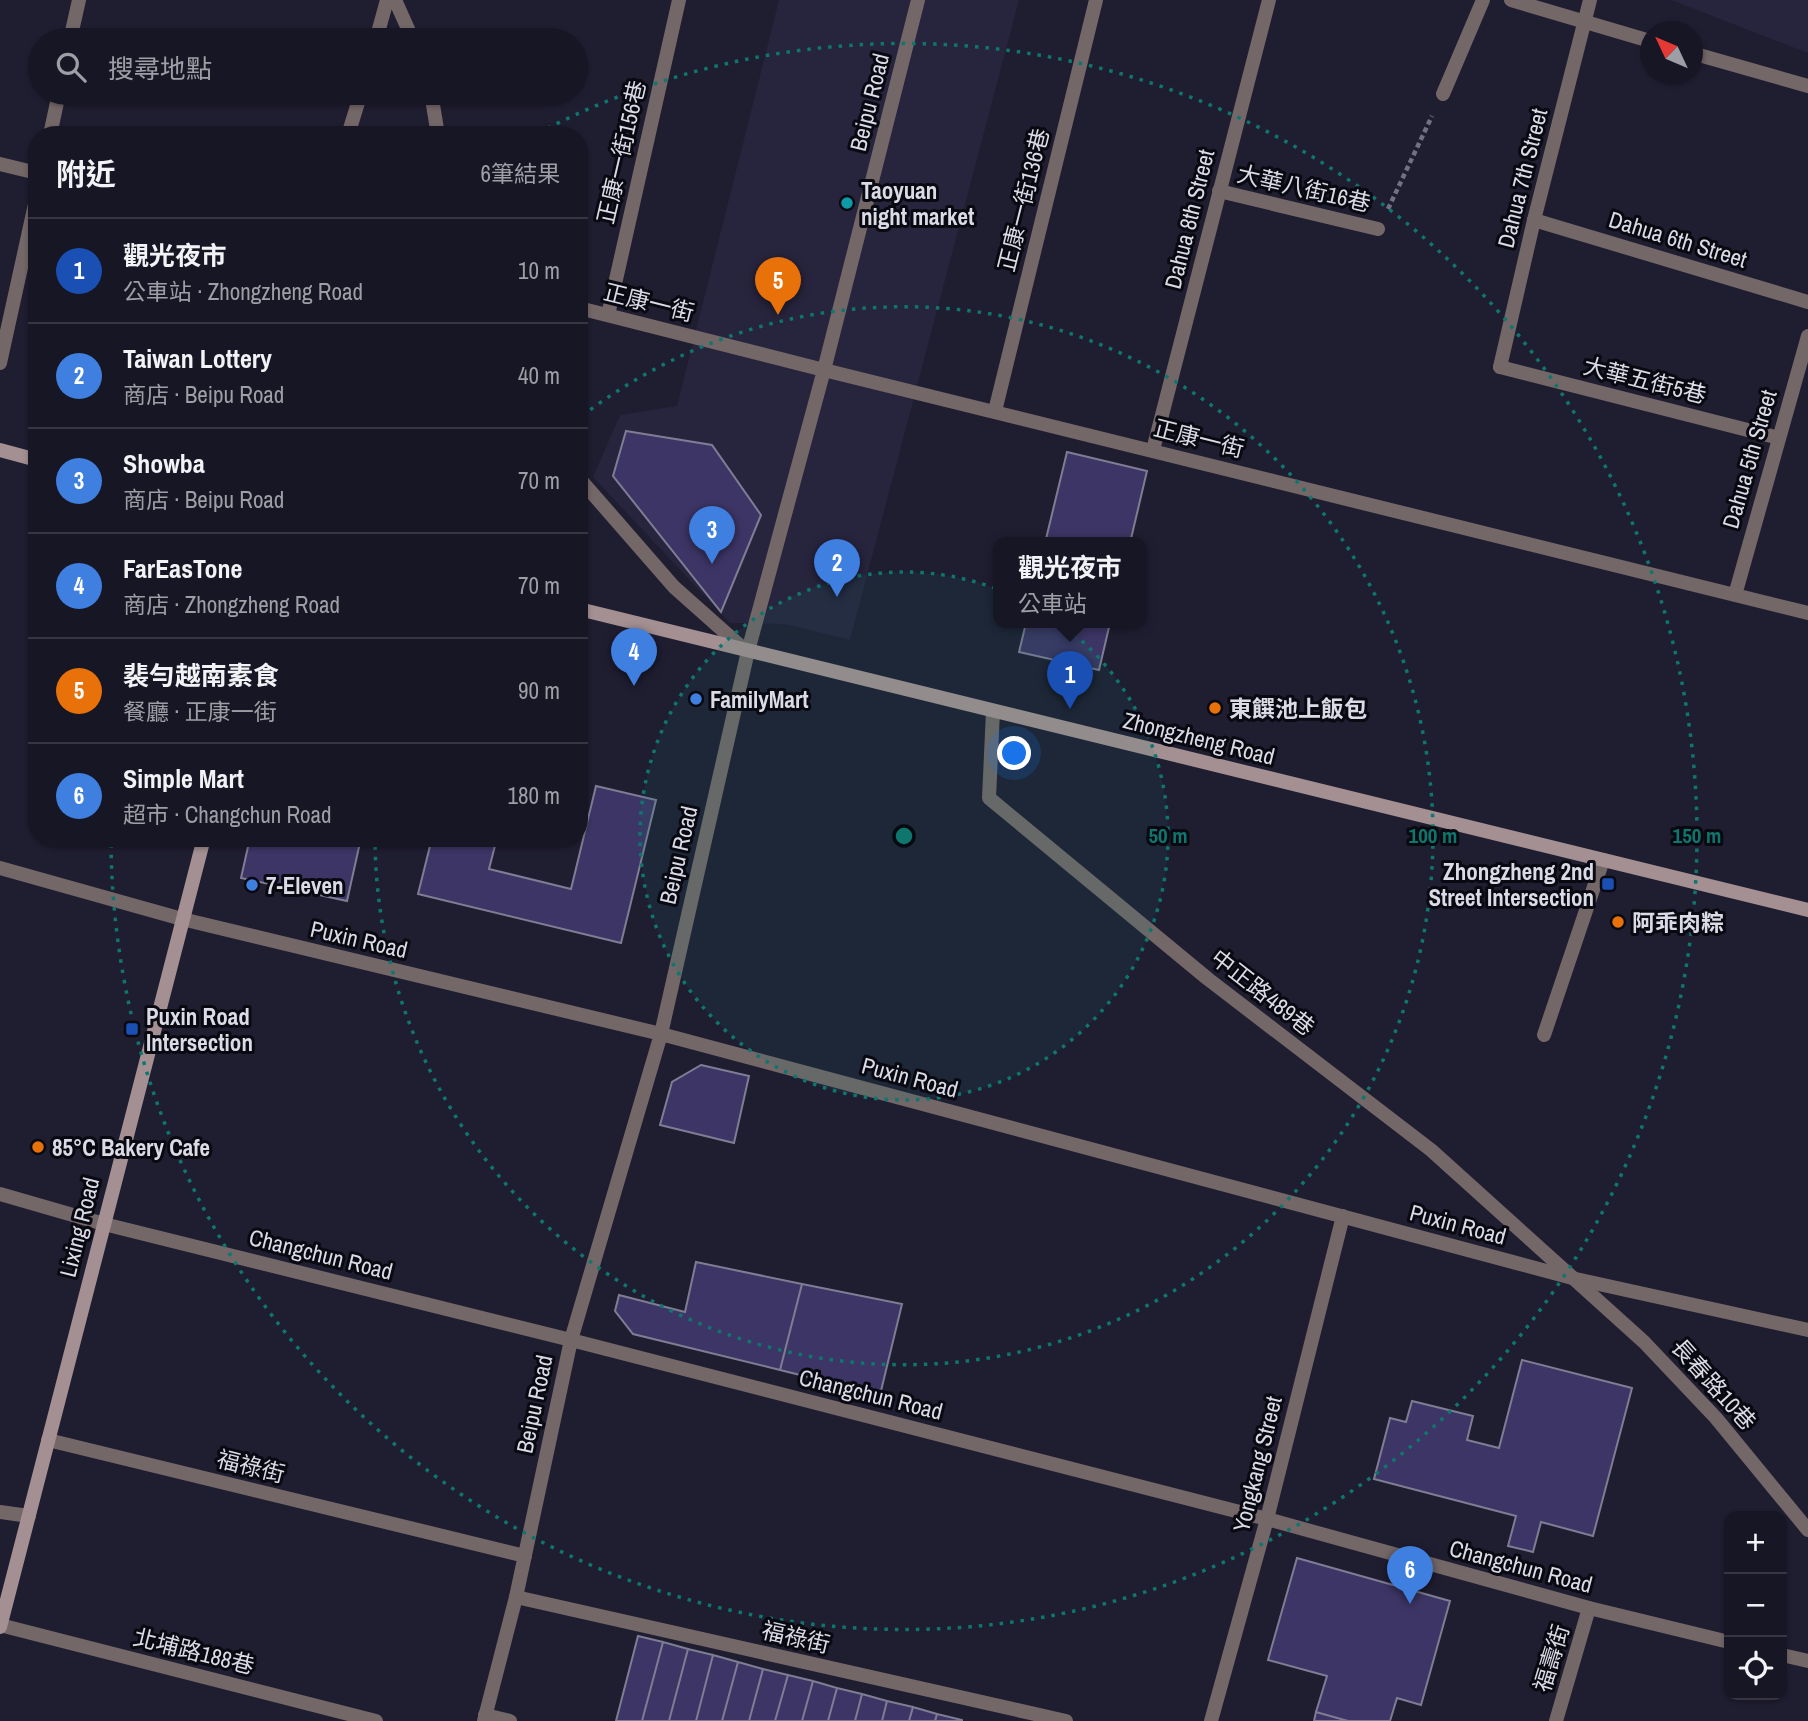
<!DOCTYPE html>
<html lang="zh-TW">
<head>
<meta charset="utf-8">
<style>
	body { margin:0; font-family:"Archivo Narrow","Noto Sans TC",sans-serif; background:#201f2c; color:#f1f3f6 }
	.controls { position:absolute; right:21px; bottom:21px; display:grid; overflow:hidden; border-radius:14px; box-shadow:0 2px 5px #0004 }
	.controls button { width:63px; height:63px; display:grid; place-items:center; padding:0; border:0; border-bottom:2px solid #363541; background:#171624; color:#f1f3f6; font:35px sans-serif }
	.compass { position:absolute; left:1640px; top:21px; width:63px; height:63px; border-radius:50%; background:#171624; box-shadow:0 2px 5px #0004; rotate:314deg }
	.you { position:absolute; left:1015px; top:754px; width:24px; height:24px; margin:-18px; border:5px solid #fff; border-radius:50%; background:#1a73e8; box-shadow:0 0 0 10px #1a73e833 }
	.badge { display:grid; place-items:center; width:46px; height:46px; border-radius:50%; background:#d89af8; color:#fff; font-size:23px; font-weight:700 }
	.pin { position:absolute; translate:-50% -58px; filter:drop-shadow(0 2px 4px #0008) }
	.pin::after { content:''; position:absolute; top:37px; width:24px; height:21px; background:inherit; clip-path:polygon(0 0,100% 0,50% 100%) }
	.popup { position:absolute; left:993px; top:537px; width:154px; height:91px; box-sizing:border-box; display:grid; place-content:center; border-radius:14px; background:#171624; filter:drop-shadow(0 2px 5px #0005); font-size:23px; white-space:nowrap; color:#9e9fa6 }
	.popup b { font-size:26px; color:#f1f3f6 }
	.popup::after { content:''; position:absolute; left:50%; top:100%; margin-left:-14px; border:14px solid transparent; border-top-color:#171624 }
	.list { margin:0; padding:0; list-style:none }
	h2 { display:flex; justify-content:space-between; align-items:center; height:91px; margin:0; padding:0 28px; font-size:30px }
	h2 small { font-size:23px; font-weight:400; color:#9e9fa6 }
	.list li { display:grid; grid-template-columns:46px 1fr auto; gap:21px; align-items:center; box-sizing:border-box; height:105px; padding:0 28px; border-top:2px solid #363541 }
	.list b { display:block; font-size:26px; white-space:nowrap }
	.list p { margin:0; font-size:23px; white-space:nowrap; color:#9e9fa6 }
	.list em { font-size:23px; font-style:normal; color:#9e9fa6 }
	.icon { flex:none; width:38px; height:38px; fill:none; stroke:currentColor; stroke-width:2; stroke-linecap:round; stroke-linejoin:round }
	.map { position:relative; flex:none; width:1808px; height:1721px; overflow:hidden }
	.search { position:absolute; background:#171624; box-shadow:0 2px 5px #0004; left:28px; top:28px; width:560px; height:77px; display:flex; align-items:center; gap:18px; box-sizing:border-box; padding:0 24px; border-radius:38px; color:#9e9fa6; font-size:26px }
	.panel { position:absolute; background:#171624; box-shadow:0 2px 5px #0004; left:28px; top:126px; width:560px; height:721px; border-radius:28px }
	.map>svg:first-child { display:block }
	.built { fill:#27243d }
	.building { fill:#3d3565; stroke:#7f7d94; stroke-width:2 }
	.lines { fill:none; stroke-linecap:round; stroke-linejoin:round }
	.path { stroke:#727181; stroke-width:4.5; stroke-dasharray:5 3.5; stroke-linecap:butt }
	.lane { stroke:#746768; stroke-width:14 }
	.street { stroke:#746768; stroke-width:14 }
	.secondary { stroke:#a49092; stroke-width:14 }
	.ring { fill:none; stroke:#0f766e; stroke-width:3.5; stroke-dasharray:3.5 7 }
	.culture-dot { fill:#0f9aa8; stroke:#090911; stroke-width:2.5 }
	.shop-dot { fill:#3f7fe0; stroke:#090911; stroke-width:2.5 }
	.food-dot { fill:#e8710a; stroke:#090911; stroke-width:2.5 }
	.transit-dot { fill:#1a4fb4; stroke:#090911; stroke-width:2.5 }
	.labels { text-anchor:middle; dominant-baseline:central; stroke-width:6; stroke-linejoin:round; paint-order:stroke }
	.street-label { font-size:23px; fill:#dbdbe8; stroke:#090911 }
	.poi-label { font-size:23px; font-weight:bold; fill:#dbdbe8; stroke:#090911; text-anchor:start }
	.centre { fill:#0f766e; stroke:#090911; stroke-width:3.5 }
	.ring-label { font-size:21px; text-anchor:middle; font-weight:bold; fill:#0f766e; stroke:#090911; stroke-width:6; stroke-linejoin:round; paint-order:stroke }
</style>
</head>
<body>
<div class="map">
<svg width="1808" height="1721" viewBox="0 0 1808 1721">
	<rect width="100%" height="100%" fill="#1f1d30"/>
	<path class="built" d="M779,0h240l-169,640 -65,-16 -55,-1 -137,-146 27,-62 57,-9z
		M1671,0h137v53z"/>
	<path class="building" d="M626,431l86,14 49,70 -40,97 -108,-136z
		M1067,452l80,19 -17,72h-85z
		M1026,623h84l-11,47 -80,-18z
		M596,786l60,14 -35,143 -203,-49 14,-56h65l-8,31 82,20z
		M250,838h111l-14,63 -106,-23z
		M701,1065l48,11 -15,67 -74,-18 12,-43z
		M696,1262l106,22 -22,86 -147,-36 -18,-23 4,-16 66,17z
		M802,1284l100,20 -22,91 -100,-25z
		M1522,1360l110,28 -39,148 -52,-14 -8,30 -25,-6 8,-30 -142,-37 16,-61 16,4 6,-21 61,15 -6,24 32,8z
		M1297,1558l153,43 -29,104 -24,-7 -7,23h-42l-32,-9 11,-36 -59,-16z
		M638,1636l25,6 -21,79h-26z
		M663,1642l25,7 -19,72h-27z
		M688,1649l25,6 -17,66h-27z
		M713,1655l25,7 -16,59h-26z
		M738,1662l25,7 -14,52h-27z
		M763,1669l25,6 -13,46h-26z
		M788,1675l25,6 -11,40h-27z
		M813,1681l24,7 -9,33h-26z
		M837,1688l25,6 -7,27h-27z
		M862,1694l25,7 -5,20h-27z
		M887,1701l26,6 -4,14h-27z
		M913,1707l24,7 -2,7h-26z
		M1316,1712l32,9h-34z
		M937,1714l25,6v1h-27z"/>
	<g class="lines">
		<path class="path" d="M1388,209l44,-93"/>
		<path class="lane" d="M395,0l18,40
			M1511,0l139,41
			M376,40l11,-40
			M1692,53l116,33
			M431,93l7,42
			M1443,94l40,-94
			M348,135l13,-42
			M1219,191l159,38
			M1534,220l274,82
			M608,315l71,-315
			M1500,367l279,71
			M995,411l101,-411
			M579,478l95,109 72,64
			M993,711l-4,87 219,181 223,171 213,192 72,76 92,112
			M1544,1035l59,-175
			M48,1440l477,116
			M516,1597l550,124
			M0,1625l376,96
			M485,1715l25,6
			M1556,1721l33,-113"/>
		<path class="street" d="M70,40l9,-40
			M50,135l9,-42
			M0,164l37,9
			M579,308l245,62 984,243
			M0,363l37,-168
			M1500,367l34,-147 56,-220
			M1153,450l116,-450
			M1735,595l73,-259
			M0,868l182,51 479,115 915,245 232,51
			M0,1194l104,30 467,116 696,179 322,89 140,34
			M0,1512l29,4
			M1782,1655l26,6
			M484,1721l32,-124 55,-257 90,-306 87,-383 76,-281 94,-370
			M1211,1721l56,-202 76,-303"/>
		<path class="secondary" d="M0,450l37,10
			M579,609l1229,301
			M0,1627l204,-789"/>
	</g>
	<circle cx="904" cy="836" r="264" fill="#0f766e" fill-opacity=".12"/>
	<g class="ring">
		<circle cx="904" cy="836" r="264"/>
		<path d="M582 416A529 529 0 1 1 375 841"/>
		<path d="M538 133A793 793 0 1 1 111 843"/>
	</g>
	<circle class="culture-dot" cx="847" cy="203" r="7"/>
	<g class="shop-dot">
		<circle cx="696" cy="699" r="7"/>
		<circle cx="252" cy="885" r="7"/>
	</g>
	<g class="food-dot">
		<circle cx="1215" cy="708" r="7"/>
		<circle cx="1618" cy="922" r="7"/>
		<circle cx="38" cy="1147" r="7"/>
	</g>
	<g class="transit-dot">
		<rect x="1601" y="877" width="14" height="14" rx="3.5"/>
		<rect x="125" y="1022" width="14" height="14" rx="3.5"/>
	</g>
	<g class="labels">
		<g class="street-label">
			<text transform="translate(869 102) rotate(-76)">Beipu Road</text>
			<text transform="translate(621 152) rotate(-77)">正康一街156巷</text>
			<text transform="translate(1522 178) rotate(-76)">Dahua 7th Street</text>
			<text transform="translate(1304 188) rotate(13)">大華八街16巷</text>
			<text transform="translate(1023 200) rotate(-76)">正康一街136巷</text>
			<text transform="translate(1189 219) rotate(-76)">Dahua 8th Street</text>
			<text transform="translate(1678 239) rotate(17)">Dahua 6th Street</text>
			<text transform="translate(649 302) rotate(14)">正康一街</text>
			<text transform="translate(1645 380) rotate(14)">大華五街5巷</text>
			<text transform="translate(1199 438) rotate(14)">正康一街</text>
			<text transform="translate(1749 459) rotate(-74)">Dahua 5th Street</text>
			<text transform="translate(1199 738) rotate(14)">Zhongzheng Road</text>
			<text transform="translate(678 855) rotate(-77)">Beipu Road</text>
			<text transform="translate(359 939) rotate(13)">Puxin Road</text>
			<text transform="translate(1263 992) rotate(38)">中正路489巷</text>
			<text transform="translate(910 1077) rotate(15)">Puxin Road</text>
			<text transform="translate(1458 1224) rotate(15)">Puxin Road</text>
			<text transform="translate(79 1227) rotate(-76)">Lixing Road</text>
			<text transform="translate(321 1254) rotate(14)">Changchun Road</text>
			<text transform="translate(1714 1384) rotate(48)">長春路10巷</text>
			<text transform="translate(871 1394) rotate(14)">Changchun Road</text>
			<text transform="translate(534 1404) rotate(-78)">Beipu Road</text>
			<text transform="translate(1257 1464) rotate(-76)">Yongkang Street</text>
			<text transform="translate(251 1466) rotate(14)">福祿街</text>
			<text transform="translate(1521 1566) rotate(15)">Changchun Road</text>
			<text transform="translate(796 1637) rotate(13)">福祿街</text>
			<text transform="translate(194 1651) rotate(14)">北埔路188巷</text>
			<text transform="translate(1551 1658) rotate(-73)">福壽街</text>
		</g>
		<g class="poi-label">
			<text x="861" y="190">Taoyuan<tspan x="861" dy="26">night market</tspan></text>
			<text x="710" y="699">FamilyMart</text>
			<text x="1229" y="708">東饌池上飯包</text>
			<text x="1594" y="871" text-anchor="end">Zhongzheng 2nd<tspan x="1594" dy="26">Street Intersection</tspan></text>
			<text x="266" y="885">7-Eleven</text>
			<text x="1632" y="922">阿乖肉粽</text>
			<text x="146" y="1016">Puxin Road<tspan x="146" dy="26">Intersection</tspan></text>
			<text x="52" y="1147">85°C Bakery Cafe</text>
		</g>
	</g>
	<circle cx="904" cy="836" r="10" class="centre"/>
	<g class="ring-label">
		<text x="1168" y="843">50 m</text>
		<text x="1433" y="843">100 m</text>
		<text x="1697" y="843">150 m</text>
	</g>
</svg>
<div class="controls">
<button>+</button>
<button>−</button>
<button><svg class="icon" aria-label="locate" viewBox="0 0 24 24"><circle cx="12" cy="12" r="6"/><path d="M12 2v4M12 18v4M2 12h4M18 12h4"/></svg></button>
</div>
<svg class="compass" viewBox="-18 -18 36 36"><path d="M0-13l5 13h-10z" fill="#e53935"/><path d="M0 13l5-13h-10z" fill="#9e9fa6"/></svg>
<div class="you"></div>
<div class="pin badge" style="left:1070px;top:709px;background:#1a4fb4">1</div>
<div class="popup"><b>觀光夜市</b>公車站</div>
<div class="pin badge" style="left:837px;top:597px;background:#3f7fe0">2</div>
<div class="pin badge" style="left:712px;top:564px;background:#3f7fe0">3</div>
<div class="pin badge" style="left:634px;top:686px;background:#3f7fe0">4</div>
<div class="pin badge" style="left:778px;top:315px;background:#e8710a">5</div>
<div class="pin badge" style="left:1410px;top:1604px;background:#3f7fe0">6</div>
<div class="search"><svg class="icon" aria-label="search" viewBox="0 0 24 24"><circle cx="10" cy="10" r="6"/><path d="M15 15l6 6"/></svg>搜尋地點</div>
<section class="panel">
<h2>附近<small>6筆結果</small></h2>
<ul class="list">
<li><span class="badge" style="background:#1a4fb4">1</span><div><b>觀光夜市</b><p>公車站 · Zhongzheng Road</p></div><em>10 m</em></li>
<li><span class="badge" style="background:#3f7fe0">2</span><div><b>Taiwan Lottery</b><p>商店 · Beipu Road</p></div><em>40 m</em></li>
<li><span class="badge" style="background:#3f7fe0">3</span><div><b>Showba</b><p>商店 · Beipu Road</p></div><em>70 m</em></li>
<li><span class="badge" style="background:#3f7fe0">4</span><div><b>FarEasTone</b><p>商店 · Zhongzheng Road</p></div><em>70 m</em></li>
<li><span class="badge" style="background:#e8710a">5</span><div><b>裴勻越南素食</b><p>餐廳 · 正康一街</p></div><em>90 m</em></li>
<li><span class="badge" style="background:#3f7fe0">6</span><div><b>Simple Mart</b><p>超市 · Changchun Road</p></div><em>180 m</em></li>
</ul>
</section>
</div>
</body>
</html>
